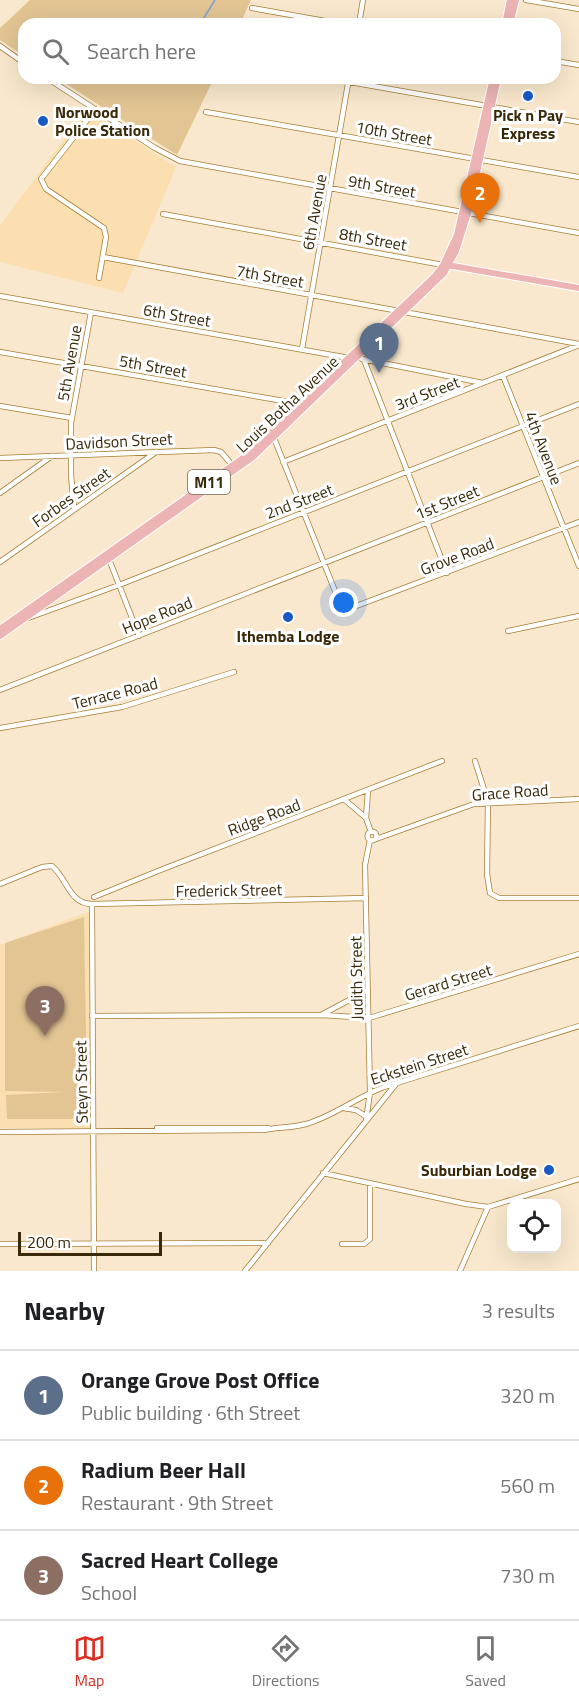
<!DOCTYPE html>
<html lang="en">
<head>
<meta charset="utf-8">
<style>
	body { margin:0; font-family:"Titillium Web",sans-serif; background:#f6f6f6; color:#202124 }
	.controls { position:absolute; right:18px; bottom:18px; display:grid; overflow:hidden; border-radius:12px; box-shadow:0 6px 24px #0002 }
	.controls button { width:54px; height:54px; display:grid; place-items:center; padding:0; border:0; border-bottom:2px solid #e0e0e0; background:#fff; color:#202124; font:30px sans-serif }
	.scale { position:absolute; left:18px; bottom:15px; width:144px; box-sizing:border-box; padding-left:6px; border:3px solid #392909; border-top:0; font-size:16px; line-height:21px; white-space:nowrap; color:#392909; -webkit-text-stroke:4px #fff; paint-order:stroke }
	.you { position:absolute; left:344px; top:603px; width:21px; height:21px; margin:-15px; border:4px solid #fff; border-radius:50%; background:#1a73e8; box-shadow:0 0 0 9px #1a73e833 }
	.badge { display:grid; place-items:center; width:39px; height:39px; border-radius:50%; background:#d93025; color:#fff; font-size:20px; font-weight:700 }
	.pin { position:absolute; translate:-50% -50px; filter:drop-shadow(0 2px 3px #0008) }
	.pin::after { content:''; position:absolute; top:32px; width:21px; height:18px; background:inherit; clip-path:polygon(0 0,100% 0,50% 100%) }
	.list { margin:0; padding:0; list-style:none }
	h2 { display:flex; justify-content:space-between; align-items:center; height:78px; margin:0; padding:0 24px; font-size:26px }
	h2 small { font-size:20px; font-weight:400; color:#757577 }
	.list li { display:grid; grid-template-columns:39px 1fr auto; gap:18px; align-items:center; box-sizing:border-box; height:90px; padding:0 24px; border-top:2px solid #e0e0e0 }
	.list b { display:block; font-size:22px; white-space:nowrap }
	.list p { margin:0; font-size:20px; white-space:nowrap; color:#757577 }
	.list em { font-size:20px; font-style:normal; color:#757577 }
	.icon { flex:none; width:33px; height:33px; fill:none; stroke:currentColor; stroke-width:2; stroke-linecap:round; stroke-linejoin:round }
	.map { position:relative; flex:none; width:579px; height:1271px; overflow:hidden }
	.search { position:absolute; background:#fff; box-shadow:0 6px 24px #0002; left:18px; right:18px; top:18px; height:66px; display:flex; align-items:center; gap:15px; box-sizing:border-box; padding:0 21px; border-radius:18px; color:#757577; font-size:22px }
	.sheet { height:348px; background:#fff }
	nav { display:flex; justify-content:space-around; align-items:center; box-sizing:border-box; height:84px; border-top:2px solid #e0e0e0; background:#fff; font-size:16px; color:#757577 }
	nav a { display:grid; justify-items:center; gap:3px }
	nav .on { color:#d93025 }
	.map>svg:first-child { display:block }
	.built { fill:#fbdfb1 }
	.green { fill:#e3c593 }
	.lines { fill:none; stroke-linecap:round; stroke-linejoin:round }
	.stream { stroke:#7ca0dc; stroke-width:1.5 }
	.minor-casing { stroke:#a57e35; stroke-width:6 }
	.major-casing { stroke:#fff; stroke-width:8 }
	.minor { stroke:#fff; stroke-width:4.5 }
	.major { stroke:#ecb4b4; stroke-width:6 }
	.poi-dot { fill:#1859c5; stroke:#fff; stroke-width:2 }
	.labels { text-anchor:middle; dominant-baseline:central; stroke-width:6; stroke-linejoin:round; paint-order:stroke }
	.shield { fill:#fff; stroke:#746953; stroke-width:1.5 }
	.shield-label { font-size:15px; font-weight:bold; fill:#392909 }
	.poi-label { font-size:16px; font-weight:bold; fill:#392909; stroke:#fff }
	.street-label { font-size:16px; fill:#392909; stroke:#fff }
</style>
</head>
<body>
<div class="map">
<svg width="579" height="1271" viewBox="0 0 579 1271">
	<rect width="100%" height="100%" fill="#f9e8cd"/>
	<path class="built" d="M87,109l89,58 -53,126 -123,-31v-37z
		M91,911v217h-91v-183z"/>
	<path class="green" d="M30,0h221l-11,24h-216v32l-24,-16v-12z
		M57,78h157l-37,77z
		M84,917l3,175 -5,1v26h-75l-1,-24 59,-3 -60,-1v-148z"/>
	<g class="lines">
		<path class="stream" d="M200,24l15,-24"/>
		<defs>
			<path id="minor" d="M526,0l53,9
				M252,8l90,16
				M359,24l4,-24
				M0,46l24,17
				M555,61l24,4
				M47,78l108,70 25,13 399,72
				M327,78l160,28
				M492,107l87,15
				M95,110l-54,69 5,10 58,39 2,9 -7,41
				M206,112l373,65
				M163,214l280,51
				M103,257l296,54
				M0,296l349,62
				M404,312l175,32
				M302,349l47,-271
				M0,352l301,52
				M362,359l121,24
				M364,360l83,213
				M503,376l76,190
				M0,406l72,12
				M274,438l69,173 236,-89
				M0,458l214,-8 7,2 12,14
				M283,462l296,-117
				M0,493l52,-37
				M74,508l-3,-33v-52l20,-111
				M109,559l30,77
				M0,562l156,-110
				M28,618l91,-33 460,-181
				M508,631l71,-15
				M0,690l579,-227
				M0,728l122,-21 112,-35
				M475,761l13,41 -1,72 3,19 9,5h80
				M345,800l21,18 5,14
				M366,818l2,-27
				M367.5 836a4.5 4.5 0 1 1 9 0a4.5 4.5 0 1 1-9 0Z
				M376,839l98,-35 105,-5
				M0,884l42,-17 10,-1c15,12 17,38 40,38l2,367
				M94,897l69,-28 279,-108
				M92,904l274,-6
				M323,1014l45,-24
				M92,1016l230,-1 47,3 210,-64
				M343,1108l13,2 11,7
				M366,1121l4,-29 -5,-227 5,-25
				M157,1128h111
				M0,1132l264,-2c14,-3 28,-2 42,-6 28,-8 51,-27 78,-37l195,-61
				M323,1173l143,31 22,3 91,-28
				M0,1244l268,-1
				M342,1244h22l6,-5v-56
				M245,1271l151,-187
				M460,1271l28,-64"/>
			<path id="major" d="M505,24l5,-24
				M510,24l6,-24
				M447,265l132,23
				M0,629l243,-171 192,-182 8,-11 14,-30 36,-157
				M0,636l253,-179 191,-184 12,-22 12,-38 30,-135"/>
		</defs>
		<use href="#minor" class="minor-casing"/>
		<use href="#major" class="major-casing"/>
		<use href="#minor" class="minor"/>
		<use href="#major" class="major"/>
	</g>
	<g class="poi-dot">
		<circle cx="528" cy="96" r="6"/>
		<circle cx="43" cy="121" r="6"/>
		<circle cx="288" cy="617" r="6"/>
		<circle cx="549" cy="1170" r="6"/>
	</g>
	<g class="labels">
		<rect class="shield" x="188" y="470" width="42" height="24" rx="4.5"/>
		<g class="shield-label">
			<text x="209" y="482">M11</text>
		</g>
		<g class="poi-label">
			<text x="55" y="112" text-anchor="start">Norwood<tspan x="55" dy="18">Police Station</tspan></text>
			<text x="528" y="115">Pick n Pay<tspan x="528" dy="18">Express</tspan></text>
			<text x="288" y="636">Ithemba Lodge</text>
			<text x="537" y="1170" text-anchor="end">Suburbian Lodge</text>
		</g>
		<g class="street-label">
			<text transform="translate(394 133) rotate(10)">10th Street</text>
			<text transform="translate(382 186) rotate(10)">9th Street</text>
			<text transform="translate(314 212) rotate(-80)">6th Avenue</text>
			<text transform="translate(373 239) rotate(10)">8th Street</text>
			<text transform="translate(270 276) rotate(10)">7th Street</text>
			<text transform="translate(177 315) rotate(10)">6th Street</text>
			<text transform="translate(69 363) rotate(-80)">5th Avenue</text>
			<text transform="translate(153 366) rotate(10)">5th Street</text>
			<text transform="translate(427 393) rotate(-21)">3rd Street</text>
			<text transform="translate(287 404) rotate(-43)">Louis Botha Avenue</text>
			<text transform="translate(119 441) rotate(-3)">Davidson Street</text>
			<text transform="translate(544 448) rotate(69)">4th Avenue</text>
			<text transform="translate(71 497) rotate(-35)">Forbes Street</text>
			<text transform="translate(299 501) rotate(-21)">2nd Street</text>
			<text transform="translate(447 502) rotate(-22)">1st Street</text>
			<text transform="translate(457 556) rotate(-21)">Grove Road</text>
			<text transform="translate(157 615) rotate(-22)">Hope Road</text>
			<text transform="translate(115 693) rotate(-14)">Terrace Road</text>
			<text transform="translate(510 792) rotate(-4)">Grace Road</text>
			<text transform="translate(264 817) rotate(-21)">Ridge Road</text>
			<text transform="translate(229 890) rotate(-1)">Frederick Street</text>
			<text transform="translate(356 978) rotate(-91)">Judith Street</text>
			<text transform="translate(448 982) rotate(-17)">Gerard Street</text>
			<text transform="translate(419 1064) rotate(-18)">Eckstein Street</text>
			<text transform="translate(81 1082) rotate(-91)">Steyn Street</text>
		</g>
	</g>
</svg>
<div class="controls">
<button><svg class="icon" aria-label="locate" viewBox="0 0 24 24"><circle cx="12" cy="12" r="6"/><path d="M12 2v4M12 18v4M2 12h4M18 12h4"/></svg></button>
</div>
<div class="scale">200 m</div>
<div class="you"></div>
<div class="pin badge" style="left:379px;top:373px;background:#5c6f8a">1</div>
<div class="pin badge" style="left:480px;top:223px;background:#e8710a">2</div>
<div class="pin badge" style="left:45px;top:1036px;background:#8d6e63">3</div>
<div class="search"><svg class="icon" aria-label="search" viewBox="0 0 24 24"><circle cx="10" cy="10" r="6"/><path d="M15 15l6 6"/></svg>Search here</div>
</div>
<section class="sheet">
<h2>Nearby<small>3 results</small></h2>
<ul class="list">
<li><span class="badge" style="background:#5c6f8a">1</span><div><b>Orange Grove Post Office</b><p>Public building · 6th Street</p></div><em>320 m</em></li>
<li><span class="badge" style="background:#e8710a">2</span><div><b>Radium Beer Hall</b><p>Restaurant · 9th Street</p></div><em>560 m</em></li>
<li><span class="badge" style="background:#8d6e63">3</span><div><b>Sacred Heart College</b><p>School</p></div><em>730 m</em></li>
</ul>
</section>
<nav>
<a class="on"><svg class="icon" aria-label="map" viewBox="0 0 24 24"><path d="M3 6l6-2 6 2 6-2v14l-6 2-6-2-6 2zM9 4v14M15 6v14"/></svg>Map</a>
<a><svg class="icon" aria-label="directions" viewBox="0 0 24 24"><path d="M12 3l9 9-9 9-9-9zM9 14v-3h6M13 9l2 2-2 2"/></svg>Directions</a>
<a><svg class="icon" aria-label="saved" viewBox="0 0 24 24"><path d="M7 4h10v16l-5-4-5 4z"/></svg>Saved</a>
</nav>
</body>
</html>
